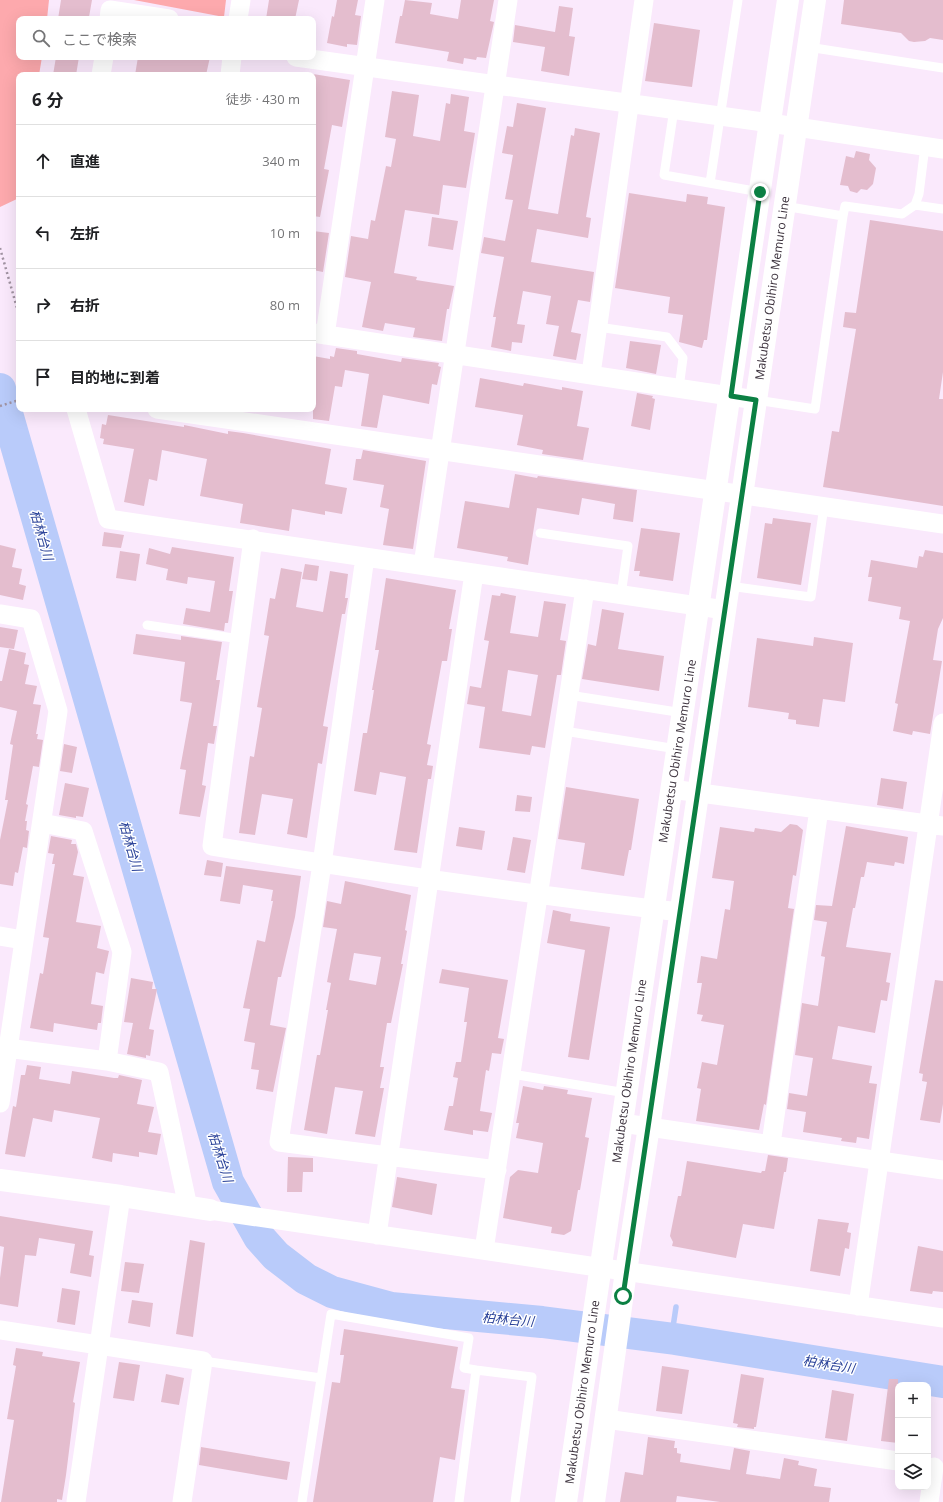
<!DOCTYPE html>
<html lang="ja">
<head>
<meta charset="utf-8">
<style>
	body { margin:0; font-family:"Open Sans","Noto Sans JP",sans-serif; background:#f6f6f6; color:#202124 }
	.controls { position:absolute; right:12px; bottom:12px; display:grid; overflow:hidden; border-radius:8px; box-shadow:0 4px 16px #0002 }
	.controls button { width:36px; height:36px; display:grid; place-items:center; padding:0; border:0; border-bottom:1px solid #e0e0e0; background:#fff; color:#202124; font:20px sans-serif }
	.stop { position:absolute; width:12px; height:12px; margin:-9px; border:3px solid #0b8043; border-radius:50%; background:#fff }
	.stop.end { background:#0b8043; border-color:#fff; box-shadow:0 1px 4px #0008 }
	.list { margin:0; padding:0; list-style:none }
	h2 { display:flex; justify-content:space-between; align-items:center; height:52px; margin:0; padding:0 16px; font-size:17px }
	h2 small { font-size:13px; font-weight:400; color:#757577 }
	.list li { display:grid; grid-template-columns:26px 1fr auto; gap:12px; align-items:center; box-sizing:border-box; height:72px; padding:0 16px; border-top:1px solid #e0e0e0 }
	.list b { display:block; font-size:15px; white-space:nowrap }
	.list em { font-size:13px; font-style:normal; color:#757577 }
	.icon { flex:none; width:22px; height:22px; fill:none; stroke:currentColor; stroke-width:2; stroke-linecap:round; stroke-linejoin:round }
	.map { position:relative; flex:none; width:943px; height:1502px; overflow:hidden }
	.search { position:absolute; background:#fff; box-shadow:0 4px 16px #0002; left:16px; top:16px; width:300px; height:44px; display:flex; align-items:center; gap:10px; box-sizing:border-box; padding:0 14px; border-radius:8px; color:#757577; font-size:15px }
	.panel { position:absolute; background:#fff; box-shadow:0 4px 16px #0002; left:16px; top:72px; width:300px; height:340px; border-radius:8px }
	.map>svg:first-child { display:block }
	.green { fill:#fda9ad }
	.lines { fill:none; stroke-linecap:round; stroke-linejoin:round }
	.stream { stroke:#b9cbfa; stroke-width:5.5 }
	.river { stroke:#b9cbfa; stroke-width:32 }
	.building { fill:#e4bdce; fill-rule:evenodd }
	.path { stroke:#a193a2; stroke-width:2.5; stroke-dasharray:2 3; stroke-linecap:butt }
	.lane { stroke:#fff; stroke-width:9 }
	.street { stroke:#fff; stroke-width:19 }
	.secondary { stroke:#fff; stroke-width:22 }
	.primary { stroke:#fff; stroke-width:22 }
	.route { stroke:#0b8043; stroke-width:5 }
	.labels { text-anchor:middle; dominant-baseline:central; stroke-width:3; stroke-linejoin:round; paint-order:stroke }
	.street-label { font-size:12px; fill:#3c323d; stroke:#fff }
	.water-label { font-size:13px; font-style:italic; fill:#2a4299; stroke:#fff }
</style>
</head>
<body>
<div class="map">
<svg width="943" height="1502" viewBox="0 0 943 1502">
	<rect width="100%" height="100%" fill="#fae9fc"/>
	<path class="green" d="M0,0h49l-2,19h-28v38h23l-3,18h-20v123l-19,9z
		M134,0h92l-2,17z"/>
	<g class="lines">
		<path class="stream" d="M675,1339l-2,-12 3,-20"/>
		<path class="river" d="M0,389l228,793 31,55 17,19 30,23 26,13 59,16 151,14 133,17 268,43"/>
	</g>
	<path class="building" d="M61,0h31l-3,17h-4v2h-27z
		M269,0h30l-4,19h-29z
		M337,0h21l-3,15 6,1 -4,29 -10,-1v3l-20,-4 5,-27 2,1z
		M405,0l27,3 -2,11 28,5 3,-19h33l-4,21 4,1 -8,36 -9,-1 -1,3 -12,-2 -1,6 -16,-3 2,-9 -54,-9 5,-27h2z
		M844,0h99v40l-13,-2 -5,3 -11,1 -5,-1 -8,-8 -60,-9z
		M559,6l14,2 -4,28 6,1 -6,39 -28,-5 4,-24 -32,-5 2,-17 40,7z
		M654,23l46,7 -8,57 -47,-6z
		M56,57h23l-3,18h-23z
		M138,57h72l-4,18h-71z
		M313,74l37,6 -8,47 -10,-2 -8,44 5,1 -9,47 -7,-1z
		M392,91l27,4 -6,41 27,5 6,-38 4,1 1,-10 18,3 -5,34 11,2 -9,55 -23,-3 -4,30 -34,-5 -11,63 23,4 -1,3 38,6 -5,23h-2l-5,32 -29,-4 2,-9 -30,-5 -2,8 -21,-4 9,-45 -26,-5 6,-41 17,3 3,-19 4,1 11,-55 5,1 5,-28 -11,-2z
		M517,103l29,5 -18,101 30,5 13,-79 3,1 1,-8 25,5 -14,84 5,1 -3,20 -51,-9 -6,33 63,10 -4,30 -12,-2 -7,32 10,2 -5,26 -23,-4 6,-30 -13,-2 5,-28 -28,-5 -6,33 8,1 -3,18 -10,-1 -1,9 -20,-4 5,-30h-3l11,-60 -23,-4 3,-16 21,4 8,-41 -8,-1 8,-44 -11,-2 5,-27 6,1z
		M856,151l14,3 -1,6 7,8 -3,16 -6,6 -6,-1 -4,4 -7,-2 -2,-5 -8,-1 6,-29 8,2z
		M629,193l57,9 1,-8 21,3 -1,7 18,3 -18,133h-3l-2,8 -23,-6 4,-27 -15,-2 2,-16 -55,-9z
		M432,217l26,4 -5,29 -25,-4z
		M870,220l73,11v141l-4,27h4v107l-120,-19 9,-56 7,1 17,-103 -13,-2 2,-15 11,1z
		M313,231l16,2 -6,39 -10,-2z
		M630,341l31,4 -5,29 -30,-6z
		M336,348l21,3v3l44,8 1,-4 37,5 -1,3 3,1 -4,18 -5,-1 -3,20 -46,-9 -6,33 -16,-2 8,-52 -24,-4 -3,17 -7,-1 -6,35 -16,-2v-63l17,3v-3l4,1z
		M480,378l43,8 1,-3 38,7v-3l21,4 -6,35 12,2 -6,32 -41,-6 1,-4 -26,-5 6,-30 -48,-8z
		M637,393l16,3 -1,2 3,1 -5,31 -19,-4z
		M108,415l76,12v-2l44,9v-3l15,2 88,16 -6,35 22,4 -5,26 -17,-3v4l-33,-6 -3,22 -49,-8 3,-19 -43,-8 7,-37 -45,-9 -5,31 -8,-2 -5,27 -20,-4 10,-53 -31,-5 1,-5 -4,-1 2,-14 4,1z
		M363,450l63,11 -13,88 -30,-4 6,-36 -9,-2 4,-22 -31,-5 3,-21h5z
		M515,474l22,4 1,-2 99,14 -4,32 -20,-3 2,-15 -33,-6 -3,17 -42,-7 -9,57 -21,-4 1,-4 -51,-9 8,-47 44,7z
		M773,518l38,5 -10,62 -44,-7 8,-55 7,1z
		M641,528l39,5 -7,48 -34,-5 1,-5h-6z
		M104,532l20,3 -3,13 -19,-2z
		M0,545l16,4 -4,18 10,2 -3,15 7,2 -3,14 -23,-5z
		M172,547l62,10 -5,34h4l-5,32h-3l-1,8 -41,-7 3,-16 24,4 5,-31 -27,-4 -1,7 -21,-4 2,-11 -22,-5 3,-16 21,6z
		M925,550l18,3v65l-5,11 -5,31 9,1 -12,73 -17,-3 -1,4 -19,-4 5,-27 -3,-1 15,-82 -11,-2 2,-12 -33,-6 4,-24h-4l3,-17 46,8 2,-12 4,1z
		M120,551l20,3 -4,27 -20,-3z
		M305,564l14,2 -2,15 -15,-2z
		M281,568l21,4 -6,35 27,5 7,-41 18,3 -3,24h3l-3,16h-3l-19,112 5,1 -6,37 -4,-1 -11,75 -20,-4 6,-35 -31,-5 -7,41 -16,-2 11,-77 4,1 8,-49 -5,-1 12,-71 -5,-1 6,-37 5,1z
		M386,578l70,12 -7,39h3l-5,32h-5l-15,83 4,1 -4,20 6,1 -2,13h-3l-11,74 -23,-3 12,-73 -26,-5 -4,23 -22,-4 9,-58h4l7,-43h-2l7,-40h-4z
		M501,593l15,3 -6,37 28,4 6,-36 22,3 -6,36 6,1 -5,34h-4l-12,73 -13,-2 -2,9 -51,-7 6,-41 -18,-3 3,-18 11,2 8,-47 -5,-1 8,-45 8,1zM508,670l30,5 -7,41 -29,-5z
		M602,609l22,4 -6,36 46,7 -5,35 -77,-12 6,-35 8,2z
		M0,627l18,3 -4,19 -14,-2z
		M136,634l45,6v-4l41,6 -6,38h4l-7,46h4l-3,18 -6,-1 -6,42 4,1 -6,31 -21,-3 7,-44 -6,-1 12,-66 -12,-2 5,-39 -52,-8z
		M814,637l39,6 -8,59 -22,-3 -4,28 -23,-3v-4l-8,-1 1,-6 -41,-6 9,-69 56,8z
		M9,649l17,4 -2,11 5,1 -4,19 12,2 -4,18 8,1 -5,29h2l-1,5 6,1 -4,27 -6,-1 -7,38 2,1 -3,16h2l-1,9 3,1 -2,17 -4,-1 -5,26 -3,-1 -2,14 -13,-2v-44l8,-40h-3l8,-55 -3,-1 7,-33 -17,-4v-26h2z
		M64,744l13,3 -5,26 -12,-2z
		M881,778l26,4 -4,27 -26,-4z
		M65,783l24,5 -6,29 -7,-1v2l-17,-3z
		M566,787l73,12 -8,51h-2l-5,26 -43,-7 4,-26 -27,-4z
		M517,795l15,2 -2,15 -15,-1z
		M790,824l7,1 6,5 -7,46 -3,-1 -5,33 6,1 -28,196 -2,-1 -5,26 -63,-9 5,-32 -4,-1 5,-26 15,3 7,-40 -23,-4 2,-6 -6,-1 5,-31h-5l4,-27 16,3 8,-50 5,1 4,-29 -22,-3 8,-51 34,5 1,-4 26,4z
		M846,826l62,11 -4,27 -9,-2 -1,4 -27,-4 -3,15h-3l-6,31h-2l-7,39 45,6 -5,29 4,1 -3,18 -6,-1 -6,33 -37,-7 -6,33 40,7 -3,17 8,1 -8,55 -12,-2 -1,6 -15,-2 1,-3 -39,-6 3,-20 -19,-3 2,-16 18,3 6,-38 -18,-3 7,-52 16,3 7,-49 -4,-1 6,-34 -13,-2 2,-15 16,1z
		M459,827l26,4 -3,19 -26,-4z
		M51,836l21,4 -1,4h5l2,8 -5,23 11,2 -8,45 25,4 -4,22 12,3 -5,23 -8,-2 -5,32 12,2 -2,17h-3l-1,7 -43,-7 -1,9 -23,-4 10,-55 3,1 6,-36 -6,-1 12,-73h-3l2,-10 -6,-1z
		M513,837l18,3 -6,33 -18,-3z
		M207,860l16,3 -2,14 -17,-2z
		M226,866l75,10 -6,41 -14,60h-3l-8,48 16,3 -13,64 -17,-3 3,-19 -8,-1 4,-26 -11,-2 6,-32 -7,-1 14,-68 8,2 8,-41h-2l2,-11 -30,-5 -3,19 -20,-3z
		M345,881l66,14 -6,35 2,1 -6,33h2l-12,59h-4l-7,44h4l-4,21h4l-9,49 -20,-3 8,-43 -28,-4 -8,47 -23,-4 13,-75h3l8,-45h-2l5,-27 -4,-1 10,-53 -14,-2 4,-26 14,3zM354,953l27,4 -5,28 -27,-5z
		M553,910l18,4 -1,7 40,6 -21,133 -21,-3 17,-107 -38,-7z
		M442,969l66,11 -10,58 6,1 -3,15 -9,-1 -3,18 -3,-1 -6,41 12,2 -4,19 -15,-2v5l-29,-5 5,-24h4l5,-28 -5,-1 3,-15h5l6,-40h-3l5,-34 -30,-5z
		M131,978l22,4 -1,7h5l-8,40 5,1 -4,26 -4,-1v3l-19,-4 6,-31 -9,-1z
		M935,980l8,1v123l-3,19 -20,-3 7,-38 -5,-1 1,-7 -4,-1z
		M27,1065l14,2 -2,12 31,5 2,-13 42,7h4l1,-3 23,5 -5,24 17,3 -6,25 13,2 -4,21 -18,-3v5l-26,-4 -1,9 -20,-4 8,-40 -46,-8 -2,12 -19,-4 -8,39 -20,-3 8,-48 3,1 5,-32h4z
		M523,1086l20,4 1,-4 24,4 -1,4 25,4 -7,39 4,1 -9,52h-2l-7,41 -7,4 -13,-2 1,-6 -49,-9 7,-41 8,-7 20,3 5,-30 -27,-5 3,-15h-3z
		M768,1155l20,3 -2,14h-2l-10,57 -31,-5 -7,34 -64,-12 1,-4 -3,-6 8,-40h3l6,-35 74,12 1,-2h3z
		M288,1157l25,1v14h-10l-1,20h-15z
		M397,1177l40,7 -5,31 -40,-8z
		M0,1216l93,15 -4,24 5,1 -3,21 -21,-4 5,-29 -36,-6 -3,18 -11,-1 -7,52 -18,-3v-26l4,-31 -4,-1z
		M818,1219l31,4 -2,9 4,1 -2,16 -4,-1 -5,28 -30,-5z
		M190,1240l15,3 -12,94 -17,-3z
		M918,1246l25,5v41l-10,-1 -1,3 -22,-3z
		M125,1262l19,2 -5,29 -18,-2z
		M62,1288l18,3 -5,34 -18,-3z
		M132,1300l21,3 -3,24 -22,-4z
		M344,1329l114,18 -7,41 14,2 -10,70 -15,-3 -7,45h-120l19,-120 8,1 4,-28h-4z
		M16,1348l27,4 -1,4 38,6 -7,40 2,1 -9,72 -4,25 -5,-1v3h-56l13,-82 -7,-1 9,-53 -3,-1z
		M119,1362l21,3 -6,36 -21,-3z
		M662,1366l27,4 -7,44 -26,-3z
		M166,1374l18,4 -5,27 -18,-3z
		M741,1374l23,4 -8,49h-2v2l-17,-2 1,-3 -5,-1z
		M889,1379h9v64l-17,-2z
		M832,1390l22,4 -7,47 -22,-3z
		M648,1437l27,4 -1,7h3v5l4,1 -1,8 50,8 4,-22 16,3 -4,23 34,5 4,-21 15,3 -1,4 19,4 -3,17 17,2 -2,14h-109l-43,-6 -1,6h-56l5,-30 18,3z
		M201,1447l89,15 -3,18 -88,-15z"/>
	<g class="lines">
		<path class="path" d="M0,248l19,67
			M0,406l19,-6"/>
		<path class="lane" d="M808,47l135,21
			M674,109l-10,66 96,17
			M710,183l28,-183
			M915,205l28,4
			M784,206l59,10 2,-10 57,8 13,-9 4,-11 6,-48
			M598,327l69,10 16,21 -4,30
			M756,400l59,9 28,-193
			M540,533l88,13 -7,49
			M729,586l82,11 13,-91
			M147,625l93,14
			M569,695l114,18
			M564,731l113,18
			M512,1074l114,19
			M203,1361l118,17
			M302,1502l29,-188 138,24 -5,30 12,2
			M459,1502l17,-132 56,7 -17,125"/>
		<path class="street" d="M109,19l1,-9 59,9
			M238,19l3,-19
			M296,57l474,66 173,26
			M101,75l3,-18
			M230,75l2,-18
			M313,333l443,67
			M325,335l50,-335
			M591,374l53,-374
			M76,409l32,110 617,91
			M157,409l786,115
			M253,539l-41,307c156,25 311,48 468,66
			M365,557l-43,307 -43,278 218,28
			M423,565l85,-565
			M0,614l31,5 27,92 -58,392
			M671,789l272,37
			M42,823l41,8 39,121 -15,109
			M0,936l23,4
			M7,1048l100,13 52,11 29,135
			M622,1123l321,47
			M771,1144l48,-335
			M210,1210l733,108
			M377,1235l97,-662
			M484,1250l101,-661
			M858,1306l85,-583
			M0,1330l203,31 -21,141
			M606,1419l292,42
			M76,1502l45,-306
			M929,1502l5,-35"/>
		<path class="secondary" d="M0,1180l121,16 89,14"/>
		<path class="primary" d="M566,1502l222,-1502
			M594,1502l32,-231 23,-144 166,-1127"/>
	</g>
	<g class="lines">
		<path class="route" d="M623,1296l133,-896 -25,-4 29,-204"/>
	</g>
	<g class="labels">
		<g class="street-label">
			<text transform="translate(772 288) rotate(-82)">Makubetsu Obihiro Memuro Line</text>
			<text transform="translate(677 751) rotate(-81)">Makubetsu Obihiro Memuro Line</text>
			<text transform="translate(629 1071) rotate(-82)">Makubetsu Obihiro Memuro Line</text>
			<text transform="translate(582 1392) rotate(-82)">Makubetsu Obihiro Memuro Line</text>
		</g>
		<g class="water-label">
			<text transform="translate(42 535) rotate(74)">柏林台川</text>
			<text transform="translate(131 846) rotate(74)">柏林台川</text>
			<text transform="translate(221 1157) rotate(72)">柏林台川</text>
			<text transform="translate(508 1319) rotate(5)">柏林台川</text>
			<text transform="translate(829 1364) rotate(9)">柏林台川</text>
		</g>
	</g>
</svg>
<div class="controls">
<button>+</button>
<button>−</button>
<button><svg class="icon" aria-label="layers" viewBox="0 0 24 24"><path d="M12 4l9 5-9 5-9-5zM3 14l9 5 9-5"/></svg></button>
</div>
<div class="stop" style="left:623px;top:1296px"></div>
<div class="stop end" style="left:760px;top:192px"></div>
<div class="search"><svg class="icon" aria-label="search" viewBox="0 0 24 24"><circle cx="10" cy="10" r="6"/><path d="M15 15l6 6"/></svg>ここで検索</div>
<section class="panel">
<h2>6 分<small>徒歩 · 430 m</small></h2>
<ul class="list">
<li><svg class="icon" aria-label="ahead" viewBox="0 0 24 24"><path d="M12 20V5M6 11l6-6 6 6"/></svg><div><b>直進</b></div><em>340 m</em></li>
<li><svg class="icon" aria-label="left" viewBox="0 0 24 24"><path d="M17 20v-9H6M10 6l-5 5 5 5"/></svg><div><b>左折</b></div><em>10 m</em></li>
<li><svg class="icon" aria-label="right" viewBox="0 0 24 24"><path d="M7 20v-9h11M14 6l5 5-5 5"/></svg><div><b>右折</b></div><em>80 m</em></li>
<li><svg class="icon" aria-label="arrive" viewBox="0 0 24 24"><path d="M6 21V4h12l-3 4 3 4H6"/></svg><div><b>目的地に到着</b></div></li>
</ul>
</section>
</div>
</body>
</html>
